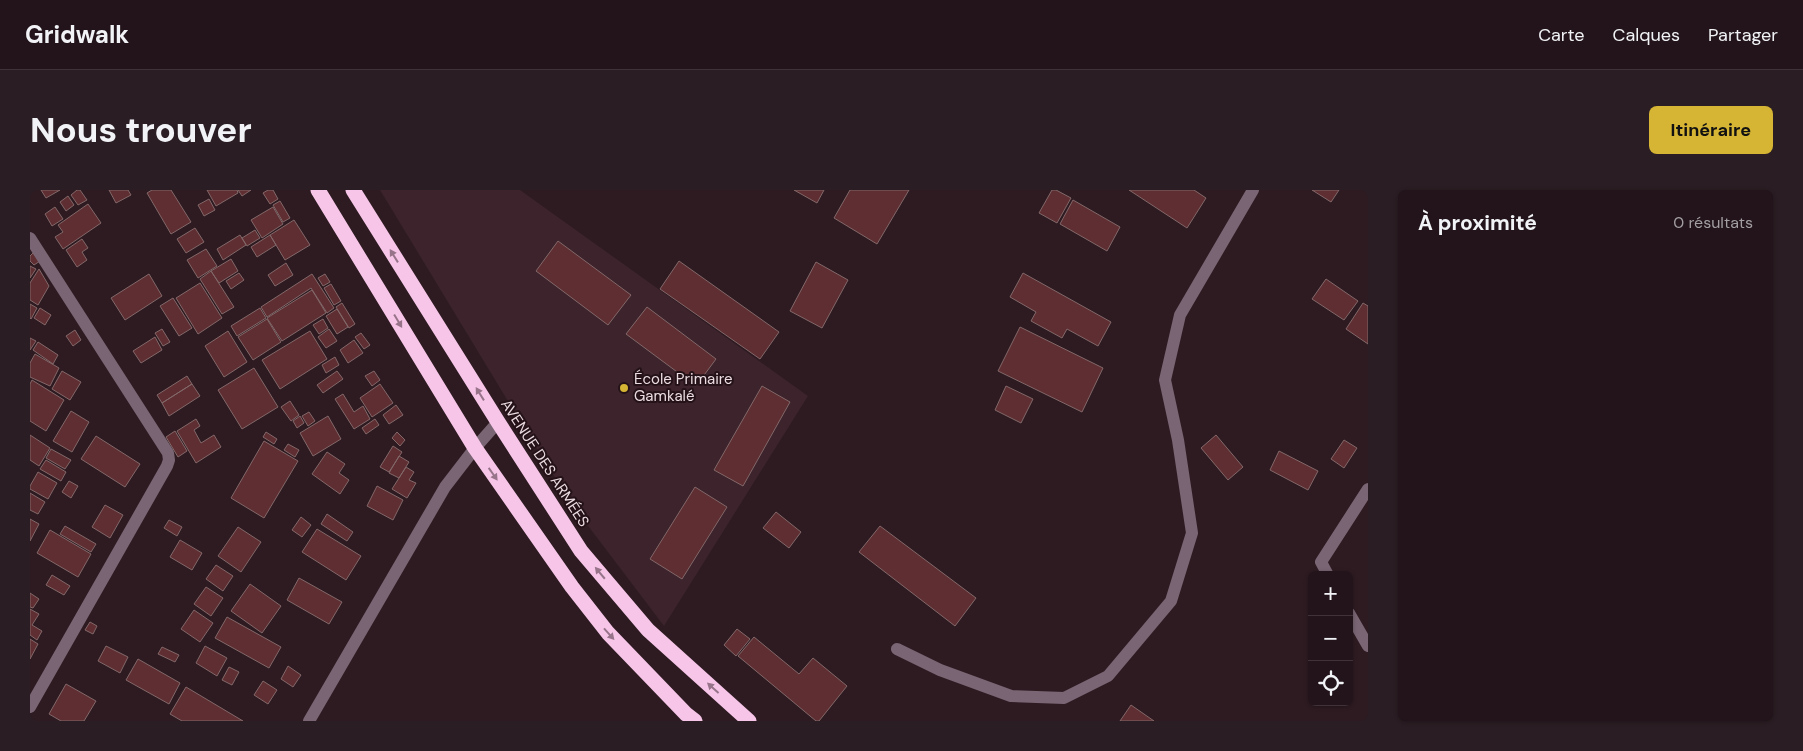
<!DOCTYPE html>
<html lang="fr">
<head>
<meta charset="utf-8">
<style>
	body { margin:0; font-family:"DM Sans",sans-serif; background:#2a1d23; color:#f1f3f6 }
	.controls { position:absolute; right:15px; bottom:15px; display:grid; overflow:hidden; border-radius:8px; box-shadow:0 1px 4px #0004 }
	.controls button { width:45px; height:45px; display:grid; place-items:center; padding:0; border:0; border-bottom:1px solid #3f3339; background:#22141a; color:#f1f3f6; font:25px sans-serif }
	.list { margin:0; padding:0; list-style:none }
	h2 { display:flex; justify-content:space-between; align-items:center; height:65px; margin:0; padding:0 20px; font-size:21px }
	h2 small { font-size:16px; font-weight:400; color:#a29ea2 }
	.icon { flex:none; width:28px; height:28px; fill:none; stroke:currentColor; stroke-width:2; stroke-linecap:round; stroke-linejoin:round }
	.map { position:relative; flex:none; width:1338px; height:531px; overflow:hidden; border-radius:8px }
	header { display:flex; align-items:center; gap:30px; box-sizing:border-box; height:70px; padding:0 25px; background:#22141a; border-bottom:1px solid #3f3339 }
	header strong { font-size:24px }
	nav { display:flex; gap:28px; margin-inline-start:auto; font-size:18px }
	.intro { display:flex; align-items:center; justify-content:space-between; box-sizing:border-box; height:120px; padding:0 30px }
	h1 { margin:0; font-size:35px }
	.button { padding:12px 22px; border-radius:8px; background:#d6b534; color:#111; font-size:18px; font-weight:700 }
	main { display:flex; gap:30px; padding:0 30px }
	aside { flex:1; background:#22141a; border-radius:8px; box-shadow:0 1px 4px #0004 }
	.map>svg:first-child { display:block }
	.built { fill:#3c232c }
	.building { fill:#5f2e32; stroke:#826869 }
	.lines { fill:none; stroke-linecap:round; stroke-linejoin:round }
	.minor { stroke:#796573; stroke-width:12 }
	.highway { stroke:#f6c5e7; stroke-width:15 }
	.oneway { fill:#98748a }
	.poi-dot { fill:#d6b534; stroke:#241218; stroke-width:2 }
	.labels { text-anchor:middle; dominant-baseline:central; stroke-width:4; stroke-linejoin:round; paint-order:stroke }
	.poi-label { font-size:15px; fill:#eadce0; stroke:#241218; text-anchor:start }
	.street-label { font-size:15px; fill:#eadce0; stroke:#241218 }
</style>
</head>
<body>
<header>
<strong>Gridwalk</strong>
<nav><a>Carte</a><a>Calques</a><a>Partager</a></nav>
</header>
<div class="intro"><h1>Nous trouver</h1><a class="button">Itinéraire</a></div>
<main>
<div class="map">
<svg width="1338" height="531" viewBox="0 0 1338 531">
	<rect width="100%" height="100%" fill="#2e1b22"/>
	<path class="built" d="M350,0h140l288,206 -144,230 -88,-116 -33,-51z"/>
	<path class="building" d="M11,0h19l-14,8z
		M47,0h3l7,10 -9,5 -7,-10z
		M79,0h19l3,5 -15,8z
		M122,0h19l20,32 -20,12 -24,-41z
		M177,0h30l1,3 -22,13z
		M208,0h13l-9,6z
		M238,0h5l5,9 -8,5 -7,-11z
		M764,0h30l-7,13z
		M820,0h59l-32,54 -43,-26z
		M1022,0h4l15,8 -14,25 -18,-10z
		M1099,0h65l12,8 -19,30z
		M1282,0h27l-8,12z
		M38,6l6,9 -8,6 -6,-9z
		M179,9l6,11 -11,6 -6,-11z
		M1043,10l47,27 -13,24 -47,-27z
		M250,11l10,17 -7,4 -10,-17z
		M58,14l13,19 -38,26 -8,-12 8,-5 -5,-7z
		M25,17l8,12 -11,7 -7,-12z
		M243,17l10,17 -21,14 -11,-18z
		M264,30l16,25 -25,15 -15,-25z
		M165,38l9,14 -18,11 -9,-14z
		M225,40l5,8 -13,8 -5,-8z
		M210,45l6,10 -23,15 -6,-11z
		M240,45l6,10 -19,12 -6,-10z
		M52,49l6,9 -6,4 5,8 -10,7 -11,-17z
		M528,51l73,54 -23,30 -72,-54z
		M176,59l11,17 -19,12 -11,-18z
		M3,63l7,8 -6,4 -4,-4v-5z
		M201,69l7,12 -19,12 -8,-12z
		M649,71l100,71 -19,27 -100,-70z
		M786,72l32,18 -26,48 -32,-17z
		M256,73l7,12 -18,11 -7,-11z
		M0,76l6,3 -6,9z
		M9,79l10,17 -11,19 -8,-5v-17z
		M181,81l23,36 -12,7 -22,-35z
		M209,83l5,7 -13,9 -5,-8z
		M993,83l88,49 -13,24 -31,-17 -5,9 -31,-17 5,-9 -26,-15z
		M119,84l13,22 -37,24 -14,-22z
		M282,84l22,34 -7,5 -16,-25 -44,29 -6,-10z
		M295,84l5,8 -7,4 -5,-8z
		M1296,89l32,22 -14,19 -32,-21z
		M170,93l22,35 -24,16 -22,-36z
		M301,94l10,17 -7,4 -10,-17z
		M282,100l14,23 -44,28 -15,-23z
		M143,108l19,30 -13,8 -19,-30z
		M312,113l13,21 -6,4 -13,-21z
		M1333,113l5,3v38l-22,-15z
		M0,114l7,4 -6,11 -1,-1z
		M617,117l69,52 -20,27 -70,-52z
		M10,118l11,7 -6,10 -11,-7z
		M230,118l6,10 -29,18 -6,-10z
		M307,119l11,18 -11,7 -11,-18z
		M237,129l14,23 -28,18 -15,-23z
		M293,129l5,9 -9,6 -6,-9z
		M990,137l83,41 -21,44 -84,-41z
		M132,139l8,13 -7,4 -8,-13z
		M299,139l8,12 -11,7 -8,-11z
		M45,140l6,10 -8,6 -7,-10z
		M198,141l19,31 -23,15 -19,-31z
		M280,141l17,28 -47,30 -18,-29z
		M331,143l9,12 -6,4 -9,-12z
		M125,147l7,13 -21,13 -8,-12z
		M0,148l6,3 -6,9z
		M324,150l9,13 -15,10 -8,-13z
		M8,152l20,13 -5,9 -20,-14z
		M5,164l24,14 -9,18 -20,-9v-14z
		M305,167l4,8 -13,8 -4,-8z
		M224,178l24,39 -36,22 -24,-39z
		M32,181l19,11 -11,18 -18,-11z
		M307,181l6,8 -20,14 -6,-8z
		M344,181l6,9 -8,6 -7,-10z
		M157,186l5,8 -30,19 -5,-8z
		M2,190l32,20 -18,31 -16,-10v-37z
		M162,194l8,12 -31,20 -7,-13z
		M350,194l13,19 -21,14 -12,-19z
		M732,196l28,16 -47,84 -29,-16z
		M976,196l27,13 -12,24 -26,-13z
		M313,204l11,18 9,-6 7,13 -16,10 -19,-30z
		M260,211l9,14 -8,6 -10,-14z
		M366,215l7,10 -14,9 -6,-9z
		M41,221l18,11 -17,30 -19,-11z
		M279,222l6,9 -7,5 -6,-10z
		M270,226l4,7 -7,5 -4,-7z
		M298,226l13,23 -28,17 -13,-23z
		M166,229l4,7 -6,4 7,13 13,-8 7,12 -25,16 -19,-32z
		M345,229l4,6 -13,9 -4,-6z
		M145,241l12,20 -9,6 -12,-20z
		M236,242l11,7 -3,5 -11,-7z
		M367,242l8,8 -5,6 -8,-8z
		M0,245l20,13 -11,18 -9,-6z
		M1186,245l27,32 -15,13 -27,-32z
		M66,246l44,28 -15,23 -44,-28z
		M1314,250l13,8 -13,20 -13,-9z
		M234,251l34,20 -34,57 -33,-20z
		M258,254l11,6 -4,7 -11,-7z
		M363,256l9,6 -13,20 -9,-5z
		M21,259l20,11 -6,9 -19,-11z
		M1249,261l39,20 -10,19 -38,-20z
		M297,262l18,12 -6,9 10,7 -9,14 -28,-20z
		M369,266l10,6 -10,16 -10,-5z
		M16,270l20,12 -5,9 -21,-12z
		M376,277l8,5 -5,8 7,3 -9,15 -15,-9z
		M8,282l19,11 -9,16 -18,-10v-3z
		M39,291l9,5 -7,12 -9,-6z
		M347,296l26,14 -10,20 -26,-14z
		M665,297l32,20 -45,72 -32,-20z
		M0,303l15,9 -7,12 -8,-4z
		M75,315l18,10 -13,23 -18,-11z
		M746,322l25,20 -12,16 -26,-20z
		M297,324l26,18 -6,9 -26,-17z
		M271,327l10,8 -9,12 -10,-7z
		M0,329l9,5 -9,17z
		M139,330l13,7 -5,9 -13,-8z
		M35,336l31,18 -5,8 -31,-18z
		M850,336l96,72 -21,28 -96,-74z
		M208,337l23,15 -20,30 -23,-16z
		M287,339l44,27 -15,24 -44,-28z
		M20,340l41,24 -13,23 -41,-24z
		M150,350l22,13 -10,17 -22,-13z
		M186,375l17,11 -10,15 -17,-12z
		M22,385l18,11 -6,9 -18,-10z
		M269,388l43,24 -13,22 -42,-24z
		M220,394l31,22 -19,27 -31,-22z
		M176,397l17,11 -12,18 -17,-12z
		M0,403l9,6 -6,9 -3,-1z
		M0,419l9,5 -7,11 10,6 -5,9 -7,-5z
		M164,420l19,13 -13,19 -19,-13z
		M197,427l54,30 -12,21 -54,-30z
		M60,432l7,4 -4,8 -8,-4z
		M707,439l13,10 -14,17 -12,-11z
		M724,447l45,37 14,-16 34,28 -28,35h-3l-78,-65z
		M0,449l8,5 -8,15z
		M76,456l22,11 -8,16 -22,-12z
		M175,456l22,12 -10,18 -21,-13z
		M132,457l17,8 -4,7 -17,-8z
		M108,469l42,24 -11,21 -43,-24z
		M258,476l13,9 -8,12 -12,-8z
		M199,477l10,5 -7,13 -10,-5z
		M233,491l14,9 -9,14 -14,-9z
		M36,494l30,17 -12,20h-23l-12,-7z
		M156,497l57,34h-61l-12,-7z
		M1101,515l23,16h-34z"/>
	<g class="lines">
		<path class="minor" d="M0,48l138,215 1,7 -2,6 -137,241
			M1298,385l-7,-13 47,-73
			M1319,423l19,33
			M867,459l43,21 71,26 53,2 44,-22 63,-75 21,-68 -14,-93 -13,-60 15,-65 73,-125
			M279,531l136,-234 30,-39 23,-26"/>
		<path class="highway" d="M288,0l157,258 97,139 36,46 78,81 9,7
			M323,0l145,232 83,129 67,79 101,91"/>
	</g>
	<defs><path id="oneway-solid" d="M-6-.8H1V-3.2L6.5 0L1 3.2V.8H-6Z" transform="scale(1.25)"/></defs>
	<g class="oneway">
		<use href="#oneway-solid" transform="translate(364 66) rotate(-122)"/>
		<use href="#oneway-solid" transform="translate(368 131) rotate(59)"/>
		<use href="#oneway-solid" transform="translate(450 204) rotate(-122)"/>
		<use href="#oneway-solid" transform="translate(463 284) rotate(55)"/>
		<use href="#oneway-solid" transform="translate(570 383) rotate(-130)"/>
		<use href="#oneway-solid" transform="translate(579 444) rotate(48)"/>
		<use href="#oneway-solid" transform="translate(683 498) rotate(-138)"/>
	</g>
	<circle class="poi-dot" cx="594" cy="198" r="5"/>
	<g class="labels">
		<g class="poi-label">
			<text x="604" y="189">École Primaire<tspan x="604" dy="17">Gamkalé</tspan></text>
		</g>
		<g class="street-label">
			<text transform="translate(515 273) rotate(57)">AVENUE DES ARMÉES</text>
		</g>
	</g>
</svg>
<div class="controls">
<button>+</button>
<button>−</button>
<button><svg class="icon" aria-label="locate" viewBox="0 0 24 24"><circle cx="12" cy="12" r="6"/><path d="M12 2v4M12 18v4M2 12h4M18 12h4"/></svg></button>
</div>
</div>
<aside>
<h2>À proximité<small>0 résultats</small></h2>
<ul class="list">
</ul>
</aside>
</main>
</body>
</html>
